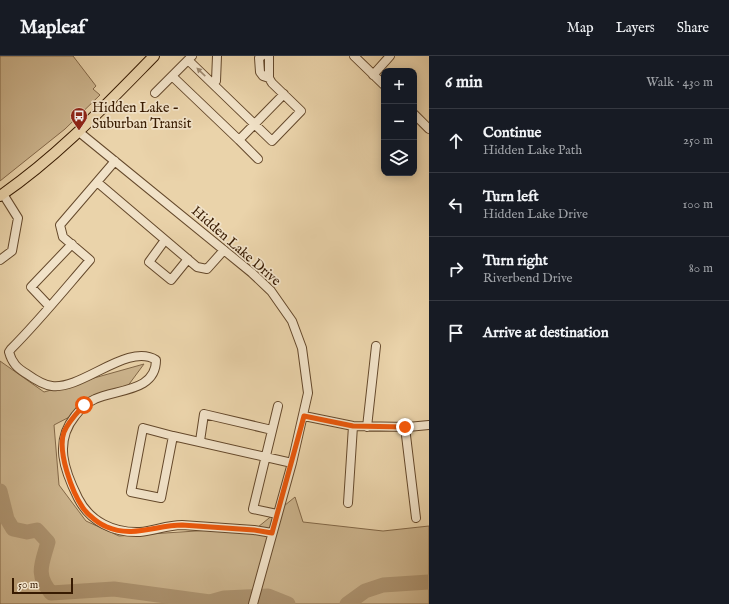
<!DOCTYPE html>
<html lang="en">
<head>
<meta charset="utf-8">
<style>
	body { margin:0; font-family:"IM FELL English",serif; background:#242831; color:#f1f3f6 }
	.controls { position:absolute; right:12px; top:12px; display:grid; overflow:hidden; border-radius:8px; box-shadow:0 2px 10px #0003 }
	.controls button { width:36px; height:36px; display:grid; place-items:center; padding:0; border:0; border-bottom:1px solid #363941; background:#171b24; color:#f1f3f6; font:20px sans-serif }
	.scale { position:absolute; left:12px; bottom:10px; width:61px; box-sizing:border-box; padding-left:4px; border:2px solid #371a01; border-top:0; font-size:11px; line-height:14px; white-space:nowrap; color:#371a01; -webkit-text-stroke:3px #f1e2c8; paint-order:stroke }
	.stop { position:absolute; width:12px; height:12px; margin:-9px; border:3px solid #ea580c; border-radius:50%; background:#fff }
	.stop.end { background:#ea580c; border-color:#fff; box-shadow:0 1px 4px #0008 }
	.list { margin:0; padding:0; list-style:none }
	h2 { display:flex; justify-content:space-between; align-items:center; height:52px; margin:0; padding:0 16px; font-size:17px }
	h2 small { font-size:13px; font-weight:400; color:#9ea1a6 }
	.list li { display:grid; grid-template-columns:26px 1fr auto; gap:12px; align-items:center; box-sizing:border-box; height:64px; padding:0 16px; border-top:1px solid #363941 }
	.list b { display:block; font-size:15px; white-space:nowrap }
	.list p { margin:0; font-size:13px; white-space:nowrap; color:#9ea1a6 }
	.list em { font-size:13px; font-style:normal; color:#9ea1a6 }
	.icon { flex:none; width:22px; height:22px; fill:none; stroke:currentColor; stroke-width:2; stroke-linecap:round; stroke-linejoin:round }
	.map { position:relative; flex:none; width:429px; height:548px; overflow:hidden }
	header { display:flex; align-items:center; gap:24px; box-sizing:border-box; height:56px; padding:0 20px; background:#171b24; border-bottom:1px solid #363941 }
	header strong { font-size:19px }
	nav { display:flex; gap:22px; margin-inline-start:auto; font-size:14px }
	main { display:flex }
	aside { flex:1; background:#171b24 }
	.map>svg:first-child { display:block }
	.green { fill:#ccb48d; stroke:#826747 }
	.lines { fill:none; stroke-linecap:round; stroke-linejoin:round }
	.river { stroke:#ad9471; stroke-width:15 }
	.minor-casing { stroke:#64482b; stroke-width:10 }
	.major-casing { stroke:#371a01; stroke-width:12 }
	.minor { stroke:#f1e2c8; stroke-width:8 }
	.major { stroke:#ead3aa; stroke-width:10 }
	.oneway { fill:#9d886e }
	.route { stroke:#ea580c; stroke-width:5 }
	.labels { text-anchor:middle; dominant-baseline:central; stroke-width:3.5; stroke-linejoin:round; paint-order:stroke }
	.poi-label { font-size:14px; fill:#371a01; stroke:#f1e2c8; text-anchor:start }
	.street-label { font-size:14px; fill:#371a01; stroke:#f1e2c8 }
</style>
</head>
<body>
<header>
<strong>Mapleaf</strong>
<nav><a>Map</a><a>Layers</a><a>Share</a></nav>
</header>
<main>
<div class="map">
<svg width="429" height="548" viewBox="0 0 429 548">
	<rect width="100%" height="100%" fill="#ead3aa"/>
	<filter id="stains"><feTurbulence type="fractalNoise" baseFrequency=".005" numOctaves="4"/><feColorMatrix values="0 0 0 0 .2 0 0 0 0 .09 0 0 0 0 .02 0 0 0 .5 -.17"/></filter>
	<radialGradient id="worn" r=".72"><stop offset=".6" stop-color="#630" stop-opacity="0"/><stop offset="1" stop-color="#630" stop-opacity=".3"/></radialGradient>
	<path class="green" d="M0,0h73l23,30 -3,3 7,6 -35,34 -65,52z
		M0,305l44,31 100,-28 -17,23 -73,38 5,60 27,36 33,15 139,-9 37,-30 8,25 80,9 46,-5v78h-429z"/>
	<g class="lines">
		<path class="river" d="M0,435l7,28 6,10 14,3 10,-2 11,12c-6,22 -13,32 3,51l63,-4 96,13 14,-4 44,-2 20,8
			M347,548l18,-13 18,-6 46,-3"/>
		<defs>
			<path id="minor" d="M262,0l-3,2 1,14 3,4 6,2
				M354,0l30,29
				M188,4l84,81 29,-30 -29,-28 -3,-5v-22
				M373,19l17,-19
				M172,20l67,64 45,-46
				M213,28l3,-3 1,-25
				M155,37l37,-37
				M414,58l15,15
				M79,76l173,141 19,18 21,30 10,27 6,45 -16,70 -39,141
				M239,84l19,19
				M115,105l-55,64 3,12 27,23c-26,30 -51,61 -79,89l-2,3c3,11 8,16 18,22 7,5 16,11 25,12 30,4 76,-44 104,-26 0,32 -40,29 -61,39 -9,4 -14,9 -20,17 -21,26 -11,54 3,82 12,24 36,35 62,34 14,-1 27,-7 42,-7l72,5 18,3
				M97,126l100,85 10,2 17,-19
				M165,184l-16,22 22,18 17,-21
				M0,204l12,-9 6,-33 -15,-24
				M49,250l-18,-19 41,-43
				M304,360l49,10 55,1 21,-2
				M367,371l9,-81
				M405,371l11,91
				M143,372l30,8 -12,62 -30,-6z
				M173,380l119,27
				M200,385l4,-27 68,16
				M348,447l5,-77
				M277,458l-24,-5 25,-103"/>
			<path id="major" d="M0,140c58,-40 105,-90 154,-140"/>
		</defs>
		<use href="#minor" class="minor-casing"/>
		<use href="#major" class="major-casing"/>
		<use href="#minor" class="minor"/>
		<use href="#major" class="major"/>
	</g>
	<defs><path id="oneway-solid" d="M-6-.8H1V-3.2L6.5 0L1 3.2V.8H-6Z"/></defs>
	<use class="oneway" href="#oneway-solid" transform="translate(201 16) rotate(-136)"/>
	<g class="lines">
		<path class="route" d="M84,349c-7,8 -16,17 -20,27 -7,19 8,60 19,76 5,7 16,16 24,19 25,11 50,-2 75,-2l72,5 18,3 32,-117 49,10 52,1"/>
	</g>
	<defs>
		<symbol id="bus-pin" viewBox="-11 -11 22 30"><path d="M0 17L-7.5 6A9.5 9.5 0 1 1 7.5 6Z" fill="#8f2418" stroke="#f1e2c8"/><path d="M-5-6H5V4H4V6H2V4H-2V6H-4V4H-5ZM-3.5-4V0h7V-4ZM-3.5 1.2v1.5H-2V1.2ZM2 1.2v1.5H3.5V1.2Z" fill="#fff"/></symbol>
	</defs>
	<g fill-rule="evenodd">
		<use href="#bus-pin" x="69" y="50" width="20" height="27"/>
	</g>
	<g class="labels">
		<g class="poi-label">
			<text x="92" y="52">Hidden Lake -<tspan x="92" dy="16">Suburban Transit</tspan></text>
		</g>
		<g class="street-label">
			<text transform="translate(236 190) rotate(41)">Hidden Lake Drive</text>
		</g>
	</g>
	<rect width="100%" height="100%" filter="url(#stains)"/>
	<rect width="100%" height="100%" fill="url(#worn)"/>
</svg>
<div class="controls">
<button>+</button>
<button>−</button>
<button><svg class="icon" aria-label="layers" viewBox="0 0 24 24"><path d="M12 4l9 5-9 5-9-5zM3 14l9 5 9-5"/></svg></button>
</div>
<div class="scale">50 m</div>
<div class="stop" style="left:84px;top:349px"></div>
<div class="stop end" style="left:405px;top:371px"></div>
</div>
<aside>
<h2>6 min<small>Walk · 430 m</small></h2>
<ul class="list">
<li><svg class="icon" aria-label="ahead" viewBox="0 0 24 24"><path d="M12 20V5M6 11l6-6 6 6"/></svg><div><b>Continue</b><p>Hidden Lake Path</p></div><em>250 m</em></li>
<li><svg class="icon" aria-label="left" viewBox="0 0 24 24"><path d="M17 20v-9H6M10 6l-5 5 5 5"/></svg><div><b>Turn left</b><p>Hidden Lake Drive</p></div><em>100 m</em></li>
<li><svg class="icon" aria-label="right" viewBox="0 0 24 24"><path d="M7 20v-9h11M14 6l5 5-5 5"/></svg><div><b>Turn right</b><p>Riverbend Drive</p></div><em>80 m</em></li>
<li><svg class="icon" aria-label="arrive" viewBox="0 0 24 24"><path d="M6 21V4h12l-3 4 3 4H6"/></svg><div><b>Arrive at destination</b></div></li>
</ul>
</aside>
</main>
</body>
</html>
